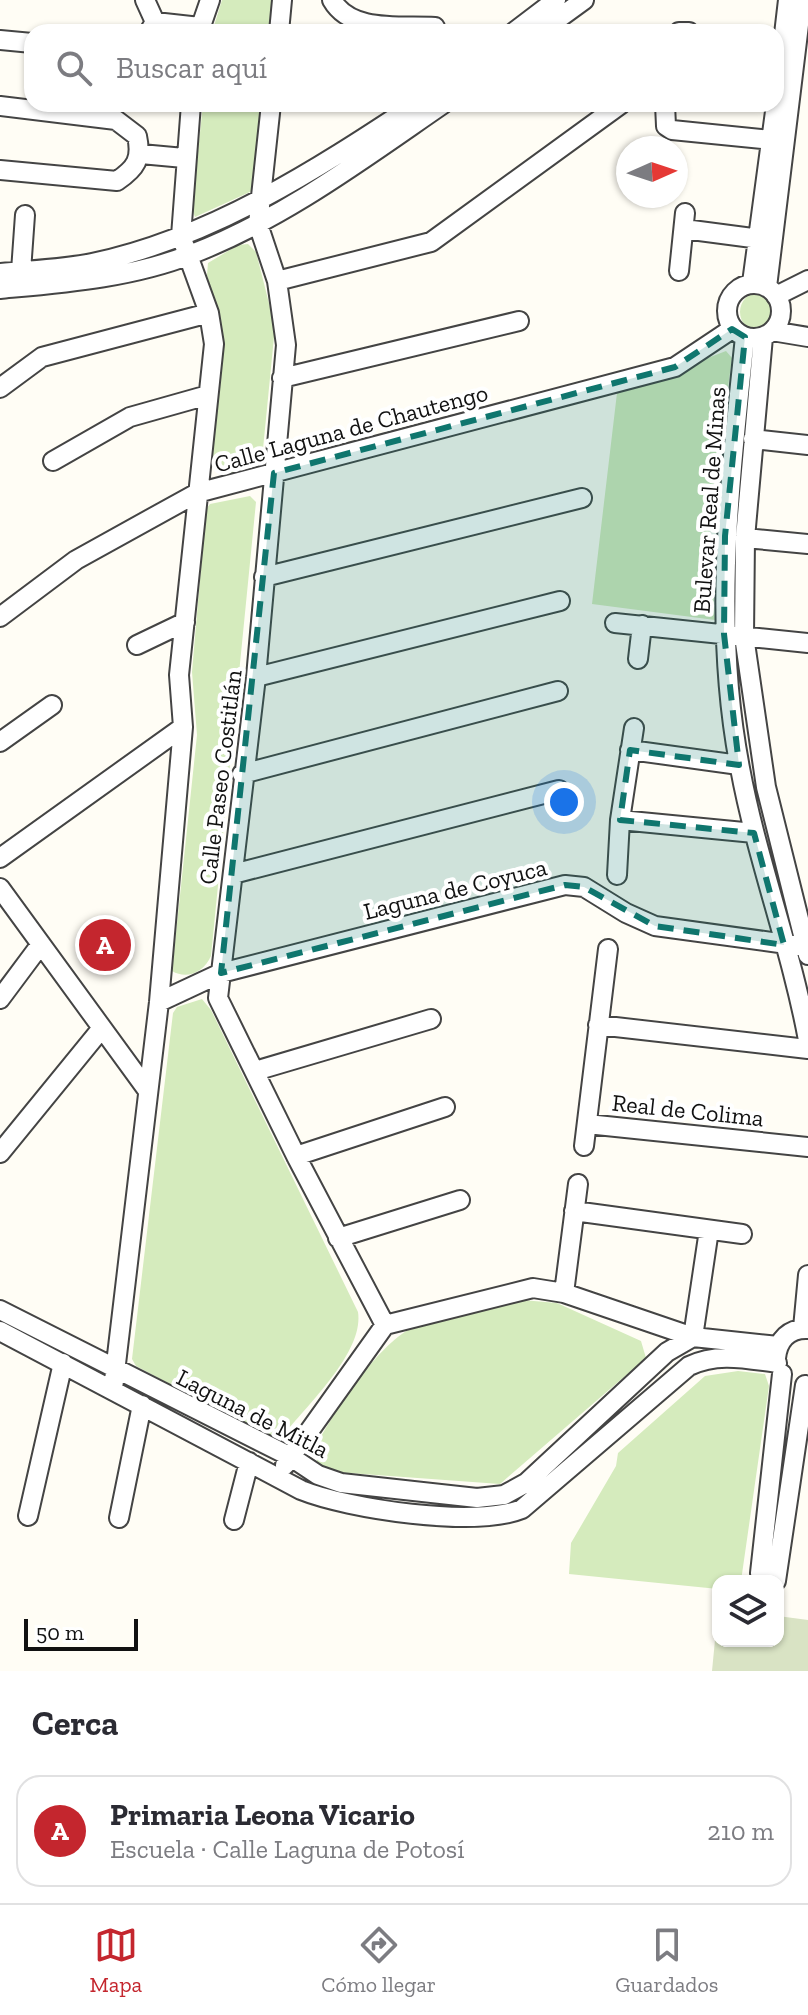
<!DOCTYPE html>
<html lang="es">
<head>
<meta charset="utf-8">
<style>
	body { margin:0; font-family:"Zilla Slab",serif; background:#f7f7f7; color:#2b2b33 }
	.controls { position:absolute; right:24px; bottom:24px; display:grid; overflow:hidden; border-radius:16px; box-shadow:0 2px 6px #0004 }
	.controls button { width:72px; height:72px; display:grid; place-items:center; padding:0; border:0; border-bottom:2px solid #e1e1e2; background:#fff; color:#2b2b33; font:40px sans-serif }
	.compass { position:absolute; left:616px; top:136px; width:72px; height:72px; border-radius:50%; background:#fff; box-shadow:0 2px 6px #0004; rotate:87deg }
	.scale { position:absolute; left:24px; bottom:20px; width:114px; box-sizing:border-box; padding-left:8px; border:4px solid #111; border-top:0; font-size:22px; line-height:28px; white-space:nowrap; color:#111; -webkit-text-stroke:6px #fff; paint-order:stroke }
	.you { position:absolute; left:564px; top:802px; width:28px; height:28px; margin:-20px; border:6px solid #fff; border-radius:50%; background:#1a73e8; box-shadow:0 0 0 12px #1a73e833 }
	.badge { display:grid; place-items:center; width:52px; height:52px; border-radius:50%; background:#c4262e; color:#fff; font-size:26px; font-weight:700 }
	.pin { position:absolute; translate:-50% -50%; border:4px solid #fff; box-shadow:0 2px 8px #0006 }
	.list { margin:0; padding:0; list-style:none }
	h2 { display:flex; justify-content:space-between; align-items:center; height:104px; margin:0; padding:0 32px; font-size:34px }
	h2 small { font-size:26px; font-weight:400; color:#7c7c81 }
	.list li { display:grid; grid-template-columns:52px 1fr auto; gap:24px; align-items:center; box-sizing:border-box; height:112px; margin:0 16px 16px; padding:0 16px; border:2px solid #e1e1e2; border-radius:24px }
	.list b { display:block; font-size:30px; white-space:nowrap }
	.list p { margin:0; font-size:26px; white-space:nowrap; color:#7c7c81 }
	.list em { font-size:26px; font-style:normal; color:#7c7c81 }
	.icon { flex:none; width:44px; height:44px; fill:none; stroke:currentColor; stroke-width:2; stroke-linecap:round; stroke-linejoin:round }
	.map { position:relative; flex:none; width:808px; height:1671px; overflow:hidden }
	.search { position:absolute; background:#fff; box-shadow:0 2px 6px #0004; left:24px; right:24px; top:24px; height:88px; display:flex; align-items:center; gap:20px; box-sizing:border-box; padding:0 28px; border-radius:24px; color:#7c7c81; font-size:30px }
	.sheet { height:232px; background:#fff }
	nav { display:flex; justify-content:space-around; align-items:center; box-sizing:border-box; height:112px; border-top:2px solid #e1e1e2; background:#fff; font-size:22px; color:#7c7c81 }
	nav a { display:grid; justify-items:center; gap:4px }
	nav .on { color:#c4262e }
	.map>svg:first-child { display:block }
	.green { fill:#d5ebbd }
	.cemetery { fill:#d9e3c4 }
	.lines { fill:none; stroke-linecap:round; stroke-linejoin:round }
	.minor-casing { stroke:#444; stroke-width:22 }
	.minor { stroke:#fff; stroke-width:18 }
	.marked { fill:#0f766e; fill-opacity:0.2; stroke:#0f766e; stroke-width:6; stroke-dasharray:16 10; stroke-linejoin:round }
	.labels { text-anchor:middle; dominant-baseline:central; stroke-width:8; stroke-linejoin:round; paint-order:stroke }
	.street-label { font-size:24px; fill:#111; stroke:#fff }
</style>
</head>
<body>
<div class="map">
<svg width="808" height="1671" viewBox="0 0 808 1671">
	<rect width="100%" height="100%" fill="#fffdf5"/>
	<path class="green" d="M222,0h50l-3,32h-57z
		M203,104h58l-9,87 -57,26 -3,-8z
		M248,244l8,8 19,75 -13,132 -4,6 -34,11 -14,-11 14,-123 -17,-67 1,-12 30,-18z
		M740 312a20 20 0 1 1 40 0a20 20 0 1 1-40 0Z
		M726,351l6,7 -23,168 6,94 -123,-16 25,-211z
		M250,496l6,6 -45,454c-7,16 -24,24 -39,15l25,-236 -5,-63 14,-163 4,-5z
		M202,999l9,11 147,302c6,39 -48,90 -72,120l-13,7 -137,-73 -4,-7 41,-346 4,-6z
		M522,1300l35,3 84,38 5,17 -146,126 -165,-12 -17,-8 -4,-13c16,-35 60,-101 94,-121 19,-11 88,-23 114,-30z
		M738,1371l27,3 4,12 -28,195h-23v8l-149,-15 2,-31 45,-77 2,-13 87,-77z"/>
	<path class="cemetery" d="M718,1609v32h60v-25l30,4v51h-96z"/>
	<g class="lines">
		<defs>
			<path id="minor" d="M145,0l10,22 -6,10
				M332,0c19,33 68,25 103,27
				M155,22l45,5
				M199,32l11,-32
				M279,32l3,-32
				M514,32l42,-32
				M540,32l44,-32
				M679,32h10
				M0,40l32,3
				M776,103l12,-103
				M271,104l-13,120 19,57 9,64 -30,332 -38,321 78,158 89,169
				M665,104l1,22 6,4 99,10
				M0,106l116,14 21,16c5,23 -1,32 -20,45l-117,-11
				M141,154l43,4
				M684,229l76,10
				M21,271l4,-56
				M679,271l6,-58
				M0,273c30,-3 62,-4 92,-10 119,-25 224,-93 324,-159
				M277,281l154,-39 190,-138
				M752,283l24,-179
				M727 311a27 27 0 1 1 54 0a27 27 0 1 1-54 0Z
				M767,287l35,-287
				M0,289c64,-6 131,-11 192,-35 91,-35 171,-95 251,-150
				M776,296l32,-16
				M772,331l36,6
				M745,337c-15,144 -33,287 -5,431 17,92 51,180 68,272
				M763,337l-18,201 -1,98 22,151 42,168
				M282,378l237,-57
				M0,388l42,-31 167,-44
				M753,439l55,6
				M53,461l77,-44 78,-22
				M745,538l63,6
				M264,577l318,-79
				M0,617l76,-57 121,-67 478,-126 57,-38
				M615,623l193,20
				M137,645l48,-23
				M638,659l4,-34
				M256,677l304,-76
				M0,742l52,-37
				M630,750l109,15
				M242,774l316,-83
				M620,820l134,13
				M0,858l183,-131
				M233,874l326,-84
				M617,875l3,-55 14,-92
				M0,888l148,203
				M0,999l41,-55
				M159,1002l62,-29 344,-88 19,2 42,26 29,13 153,21
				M598,1025l210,24
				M255,1071l176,-52
				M587,1124l221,23
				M584,1146l24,-197
				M0,1153l102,-125
				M296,1156l149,-49
				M574,1211l168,23
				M338,1238l122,-38
				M564,1293l14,-109
				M0,1310l291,147 27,18 23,8 136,15 27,-3 22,-12 141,-131 26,-15 85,9
				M803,1328l5,-53
				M0,1331l301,159c47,19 174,38 221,19l167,-143c29,-14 57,-7 88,-3
				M776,1358c2,-19 13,-30 32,-29
				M113,1389l46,-387 24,-275 -4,-52 35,-331 -5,-31 -28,-77 10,-132
				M285,1465l100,-140 148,-37 31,5 129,44 16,-107
				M28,1516l35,-153
				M119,1518l23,-113
				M234,1520l15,-58
				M762,1581l-2,-8 22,-199
				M776,1581l29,-196"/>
		</defs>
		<use href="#minor" class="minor-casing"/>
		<use href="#minor" class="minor"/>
	</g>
	<path class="marked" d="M732,329l13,8 -20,199 -1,98 15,131 -109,-15 -10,70 134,13 30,112 -129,-19 -71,-39 -19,-2 -344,88 53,-500 401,-106z"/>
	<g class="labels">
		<g class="street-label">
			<text transform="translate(351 428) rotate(-15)">Calle Laguna de Chautengo</text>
			<text transform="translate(709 500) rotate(-86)">Bulevar Real de Minas</text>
			<text transform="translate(220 777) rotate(-83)">Calle Paseo Costitlán</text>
			<text transform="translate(455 889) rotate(-14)">Laguna de Coyuca</text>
			<text transform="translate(688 1110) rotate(6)">Real de Colima</text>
			<text transform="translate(253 1413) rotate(27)">Laguna de Mitla</text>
		</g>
	</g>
</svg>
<div class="controls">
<button><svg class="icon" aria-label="layers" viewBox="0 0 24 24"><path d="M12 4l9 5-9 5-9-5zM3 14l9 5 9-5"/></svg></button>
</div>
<svg class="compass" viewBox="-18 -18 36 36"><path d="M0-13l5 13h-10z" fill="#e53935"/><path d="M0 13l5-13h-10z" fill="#7c7c81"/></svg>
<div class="scale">50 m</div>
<div class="you"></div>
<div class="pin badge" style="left:105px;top:945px">A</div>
<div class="search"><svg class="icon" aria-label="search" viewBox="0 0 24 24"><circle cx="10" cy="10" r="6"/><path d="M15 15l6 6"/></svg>Buscar aquí</div>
</div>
<section class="sheet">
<h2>Cerca<small></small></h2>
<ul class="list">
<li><span class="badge">A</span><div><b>Primaria Leona Vicario</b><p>Escuela · Calle Laguna de Potosí</p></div><em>210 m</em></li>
</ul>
</section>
<nav>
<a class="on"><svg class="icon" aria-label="map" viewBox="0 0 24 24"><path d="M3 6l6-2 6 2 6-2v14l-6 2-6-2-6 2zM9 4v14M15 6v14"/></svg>Mapa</a>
<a><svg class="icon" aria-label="directions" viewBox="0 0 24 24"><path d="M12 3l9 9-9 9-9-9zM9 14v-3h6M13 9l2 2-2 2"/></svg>Cómo llegar</a>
<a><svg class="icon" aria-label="saved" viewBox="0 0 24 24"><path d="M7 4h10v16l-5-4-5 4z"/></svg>Guardados</a>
</nav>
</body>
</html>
